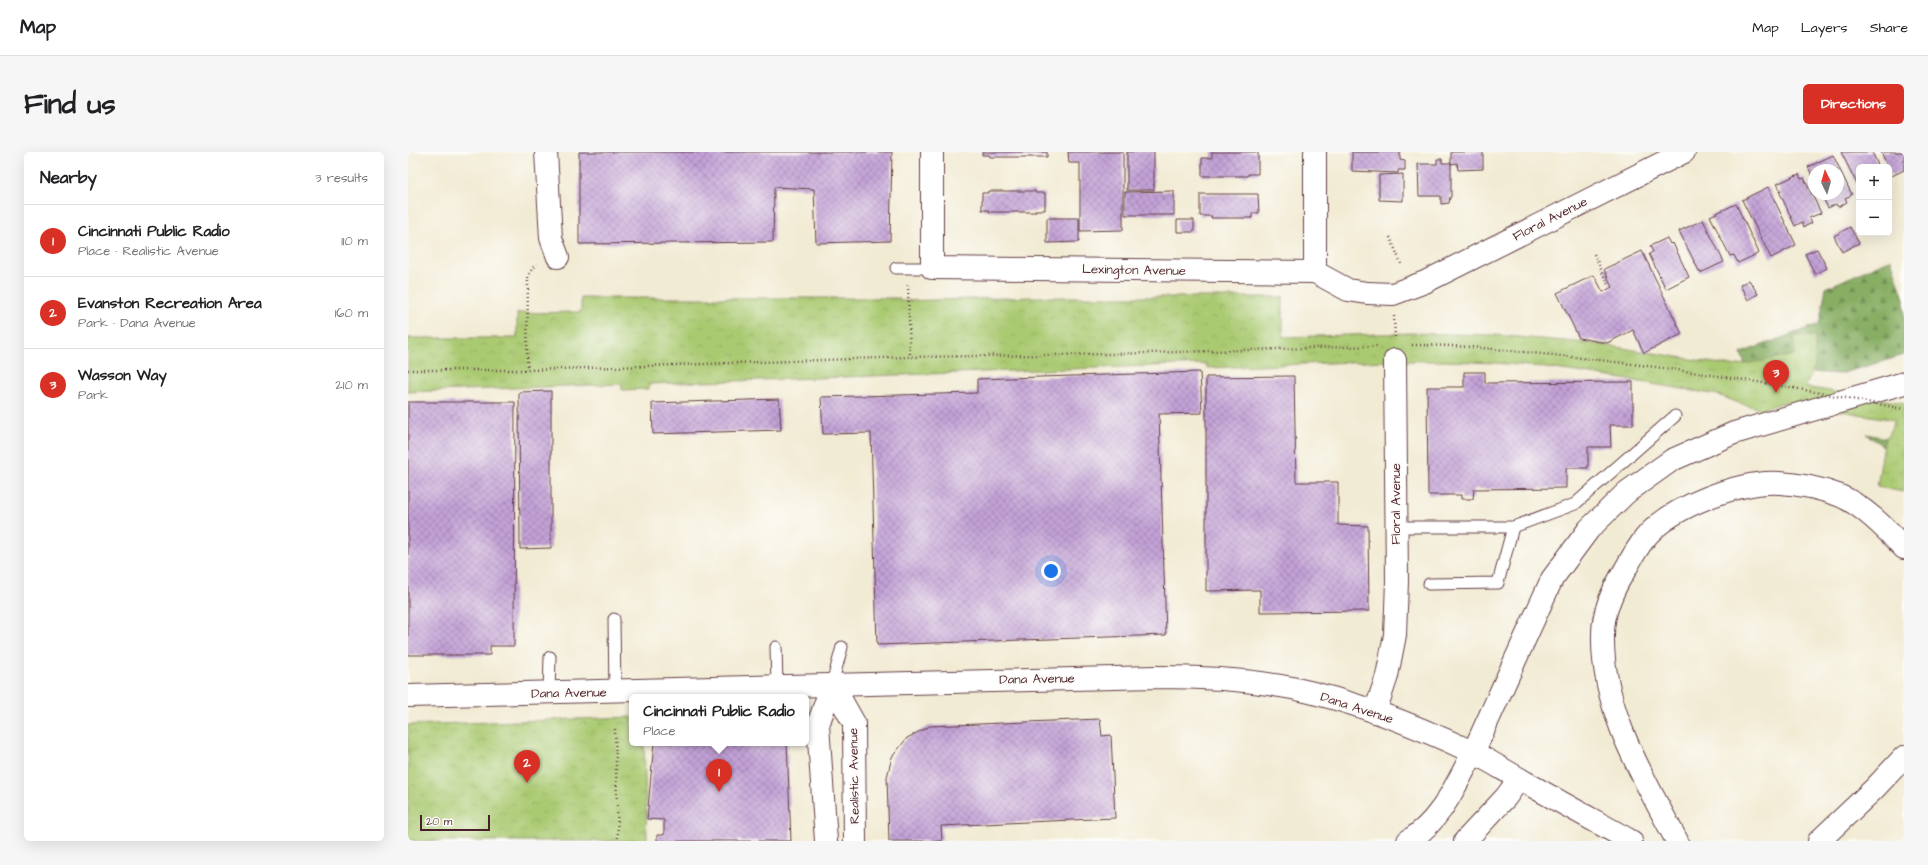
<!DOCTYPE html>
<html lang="en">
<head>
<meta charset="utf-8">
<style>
	body { margin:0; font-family:"Architects Daughter",sans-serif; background:#f6f6f6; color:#202124 }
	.controls { position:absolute; right:12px; top:12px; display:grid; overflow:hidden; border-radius:6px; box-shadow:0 4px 16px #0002 }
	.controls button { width:36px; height:36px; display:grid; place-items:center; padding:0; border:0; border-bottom:1px solid #e0e0e0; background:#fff; color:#202124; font:20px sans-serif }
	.compass { position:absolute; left:1400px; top:12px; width:36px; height:36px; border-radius:50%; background:#fff; box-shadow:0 4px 16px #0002; rotate:355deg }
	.scale { position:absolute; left:12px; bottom:10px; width:70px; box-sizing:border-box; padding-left:4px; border:2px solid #4a1f2b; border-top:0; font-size:11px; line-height:14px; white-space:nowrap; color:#4a1f2b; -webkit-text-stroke:3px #fdfcf7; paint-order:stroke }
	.you { position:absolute; left:643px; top:419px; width:14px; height:14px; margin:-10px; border:3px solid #fff; border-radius:50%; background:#1a73e8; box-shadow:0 0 0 6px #1a73e833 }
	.badge { display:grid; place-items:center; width:26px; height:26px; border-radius:50%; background:#d93025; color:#fff; font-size:13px; font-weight:700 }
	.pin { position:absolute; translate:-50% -33px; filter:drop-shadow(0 1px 2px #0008) }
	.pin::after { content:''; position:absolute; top:21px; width:14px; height:12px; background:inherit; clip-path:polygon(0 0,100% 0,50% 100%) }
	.popup { position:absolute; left:221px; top:542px; width:180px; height:52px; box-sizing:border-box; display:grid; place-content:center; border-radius:6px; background:#fff; filter:drop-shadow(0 1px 3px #0005); font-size:13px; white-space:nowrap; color:#757577 }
	.popup b { font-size:15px; color:#202124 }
	.popup::after { content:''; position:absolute; left:50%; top:100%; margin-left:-8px; border:8px solid transparent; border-top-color:#fff }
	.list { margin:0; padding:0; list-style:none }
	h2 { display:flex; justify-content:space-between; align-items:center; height:52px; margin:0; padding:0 16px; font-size:17px }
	h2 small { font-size:13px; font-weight:400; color:#757577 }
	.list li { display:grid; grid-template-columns:26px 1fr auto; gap:12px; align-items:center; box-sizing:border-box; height:72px; padding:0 16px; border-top:1px solid #e0e0e0 }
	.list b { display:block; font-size:15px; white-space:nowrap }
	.list p { margin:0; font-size:13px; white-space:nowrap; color:#757577 }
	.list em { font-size:13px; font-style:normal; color:#757577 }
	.map { position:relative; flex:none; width:1496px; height:689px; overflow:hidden; border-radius:6px }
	header { display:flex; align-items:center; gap:24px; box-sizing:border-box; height:56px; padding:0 20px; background:#fff; border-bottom:1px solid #e0e0e0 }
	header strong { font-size:19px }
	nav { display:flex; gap:22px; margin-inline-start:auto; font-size:14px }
	.intro { display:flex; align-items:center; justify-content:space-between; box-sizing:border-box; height:96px; padding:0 24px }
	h1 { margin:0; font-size:28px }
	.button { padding:10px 18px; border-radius:6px; background:#d93025; color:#fff; font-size:14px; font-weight:700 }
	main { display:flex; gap:24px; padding:0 24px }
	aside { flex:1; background:#fff; border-radius:6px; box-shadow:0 4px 16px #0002 }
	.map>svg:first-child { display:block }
	.forest { fill:url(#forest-firs); stroke:#686648 }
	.park { fill:url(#park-crowns); stroke:#7a744e }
	.building { fill:url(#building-cross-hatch) }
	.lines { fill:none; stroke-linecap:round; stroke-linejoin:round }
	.service-casing { stroke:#633e44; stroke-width:13 }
	.minor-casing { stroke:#633e44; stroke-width:24 }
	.tertiary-casing { stroke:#633e44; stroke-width:24 }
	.motorway-casing { stroke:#633e44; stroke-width:24 }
	.path { stroke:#633e44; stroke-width:2.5; stroke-dasharray:1 3; stroke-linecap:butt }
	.service { stroke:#fff; stroke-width:11 }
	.minor { stroke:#fff; stroke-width:22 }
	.tertiary { stroke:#fff; stroke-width:22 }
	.motorway { stroke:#fff; stroke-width:22 }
	.path-bridge { stroke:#633e44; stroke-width:2.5; stroke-dasharray:1 3; stroke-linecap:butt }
	.labels { text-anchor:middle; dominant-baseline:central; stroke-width:4; stroke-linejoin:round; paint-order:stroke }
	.street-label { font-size:13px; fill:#4a1f2b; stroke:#fdfcf7 }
</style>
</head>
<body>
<header>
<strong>Map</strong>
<nav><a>Map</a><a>Layers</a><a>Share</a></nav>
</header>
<div class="intro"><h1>Find us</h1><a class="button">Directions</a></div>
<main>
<aside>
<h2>Nearby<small>3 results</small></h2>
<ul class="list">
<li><span class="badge">1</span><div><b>Cincinnati Public Radio</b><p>Place · Realistic Avenue</p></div><em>110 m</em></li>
<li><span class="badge">2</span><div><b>Evanston Recreation Area</b><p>Park · Dana Avenue</p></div><em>160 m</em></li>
<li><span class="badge">3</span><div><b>Wasson Way</b><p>Park</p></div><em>210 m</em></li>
</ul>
</aside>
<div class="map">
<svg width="1496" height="689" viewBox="0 0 1496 689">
	<defs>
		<pattern id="forest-firs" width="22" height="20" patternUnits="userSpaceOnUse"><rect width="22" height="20" fill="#87ae64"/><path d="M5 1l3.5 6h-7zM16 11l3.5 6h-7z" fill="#708d53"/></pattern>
		<pattern id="park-crowns" width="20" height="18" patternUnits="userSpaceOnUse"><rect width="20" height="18" fill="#aaca72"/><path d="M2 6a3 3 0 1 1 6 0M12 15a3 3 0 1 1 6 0" fill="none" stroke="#94ad63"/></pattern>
		<pattern id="building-cross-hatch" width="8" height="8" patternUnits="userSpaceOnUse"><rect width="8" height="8" fill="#c3a2d7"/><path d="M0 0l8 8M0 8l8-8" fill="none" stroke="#a083af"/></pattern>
	</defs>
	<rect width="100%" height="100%" fill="#fdfcf7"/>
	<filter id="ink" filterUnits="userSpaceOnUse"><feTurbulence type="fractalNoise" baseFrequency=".025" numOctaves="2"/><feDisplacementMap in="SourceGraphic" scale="8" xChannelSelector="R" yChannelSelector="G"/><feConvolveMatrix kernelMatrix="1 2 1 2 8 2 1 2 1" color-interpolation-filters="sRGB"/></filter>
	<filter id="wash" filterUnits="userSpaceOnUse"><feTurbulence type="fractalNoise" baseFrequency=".012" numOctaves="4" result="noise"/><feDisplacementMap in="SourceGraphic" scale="16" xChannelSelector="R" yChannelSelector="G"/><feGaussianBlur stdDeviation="0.9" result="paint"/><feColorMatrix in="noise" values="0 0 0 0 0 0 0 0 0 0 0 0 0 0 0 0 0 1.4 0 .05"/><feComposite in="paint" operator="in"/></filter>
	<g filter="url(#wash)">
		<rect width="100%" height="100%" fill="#f2ebd4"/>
		<path class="forest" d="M1483,107l13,40v56l-64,19 -94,-6 -5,-15 78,-29 7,-36z
			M1458,282l38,8v19z"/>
		<path class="park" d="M627,145h248v40l128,-4 84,2 103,9 135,22 61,-11v-19h21v31l-10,20 99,16v89l-27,-5 7,-44 11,-23 -110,-18 -23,7 -23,-6 -21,-8c-74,-12 -149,-27 -224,-32 -95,-6 -192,2 -287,5v-4l-558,20v5l-27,1v-6l-214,8v-54h109v-25l64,-1v-14h319v3z
			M224,565v26h12l3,98h-239v-116z"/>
		<g id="blocks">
			<path class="building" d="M171,0h313l-2,89 -74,2 -2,-54 -40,-2 -1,55 -194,2z
				M574,0h65v5h-57l-1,-2h-7z
				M660,0h55v78l-43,1v-68h-11z
				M719,0h27v38h-27z
				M804,0h46v22h-10v2h-46v-18h10z
				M944,0h48v8l5,1v9h-7v3l-46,-2z
				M1043,0h32v17l-25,1 -1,-7 -6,1z
				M1433,0h31l7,15h-20v21z
				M1473,0h23v18l-12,6z
				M1425,3l19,40 -7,3 2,4 -9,5 -2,-3 -8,4 -7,-14h17v-24h-24v9l-6,-12z
				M1029,7h5v4h9v34h-1l-1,6 -8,1v-8h-22l-1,-32h19z
				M995,22v27l-24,-1v-25z
				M1391,22l2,5 3,-1 17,35 -12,5 3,5 -8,4 -2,-5 -7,4 -16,-35h2l-4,-7z
				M1360,35l28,58 -25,13 -29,-58z
				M580,39h47v2h10v17h-10l1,2h-47v-2h-7v-17h6z
				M766,39v24h-49v-23z
				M792,42h58l1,19h-7v5h-41l1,-2h-12z
				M1328,52l23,49 -21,10 -4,-8 -4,1 -20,-40z
				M639,66h32v24l-32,1z
				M769,68h17v12h-17z
				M1295,68l21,42 -24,11 -21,-42z
				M1442,75l9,16 -17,9 -8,-16z
				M1259,86l3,6 3,-1 16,34 -23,12 -17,-35 4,-2 -3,-6z
				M1409,97l10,19 -12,6 -10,-20z
				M1234,99l40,83 -38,19 -11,-23 -26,13 -28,-5 -22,-45 37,-18 9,17 9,-5 -8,-18z
				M1341,128l9,14 -10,6 -8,-15z
				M792,220l2,41 -43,1 7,221 -289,10 -6,-212 -48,1 -2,-37 156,-4v-14z
				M1056,220h21v11l148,-1v43h-23l1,22h-23v21h-22v20l-92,1 -1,10h-12v-4h-33l-1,-108h37z
				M886,224l2,106h42v43l30,1 1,85 -109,1v-22l-54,1v-214z
				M143,239v157l-31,1 -1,-157z
				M371,247l2,31 -128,4 -1,-31z
				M0,250h107l-1,244h-24v9h-82z
				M692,567l2,17 9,-1 4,83 -174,8 1,15h-53l-2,-64 5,-20 15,-19 23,-12z
				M246,591h133l4,98h-134v-6h7v-15l-17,-1z"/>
		</g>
	</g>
	<g filter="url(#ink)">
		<use href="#blocks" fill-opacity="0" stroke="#633e44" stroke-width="1"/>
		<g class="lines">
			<defs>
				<path id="service" d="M488,116h36
					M988,375h117l-15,56 -69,1
					M1105,375l62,-23 100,-88
					M206,467l1,72
					M368,495l1,39
					M424,532l10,-37
					M141,541l1,-36"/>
				<path id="minor" d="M138,0l5,86 7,19
					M524,0v116l383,4 33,18 19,3 26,1 32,-12 259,-130
					M907,0v120
					M424,532l22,39 1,118
					M967,560l12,-36 8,-41 2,-54 -2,-221
					M418,689l-8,-116 14,-41
					M1000,689c33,-20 47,-55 65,-88
					M1057,689l41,-44 13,-18"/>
				<path id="tertiary" d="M0,544c249,-5 499,-15 748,-19 42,0 95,3 136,11 62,13 123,37 180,64 18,9 35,20 53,30 35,20 70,39 106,59"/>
				<path id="motorway" d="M1065,601l79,-174 37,-50 38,-37 45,-32 62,-27 170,-50
					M1269,689c-34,-64 -76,-132 -74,-207 0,-23 10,-45 22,-64 6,-11 12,-22 20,-32 25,-31 96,-58 135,-55 19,1 41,6 58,12 24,9 49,35 66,53
					M1411,689l56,-53 29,-31"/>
			</defs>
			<use href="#service" class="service-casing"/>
			<use href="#minor" class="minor-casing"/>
			<use href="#tertiary" class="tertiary-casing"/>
			<use href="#motorway" class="motorway-casing"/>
			<path class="path" d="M982,85l12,29
				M1186,102l14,31
				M500,133l2,72
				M986,164l1,23
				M1004,193c44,0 86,4 130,9 84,8 168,20 252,34
				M0,218h119l383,-13 203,-3 264,-8
				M119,218l1,-94 6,-10 3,-1
				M207,577l3,112"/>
			<use href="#service" class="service"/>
			<use href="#minor" class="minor"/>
			<use href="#tertiary" class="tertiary"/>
			<use href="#motorway" class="motorway"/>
			<path class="path-bridge" d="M1386,236l110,21"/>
		</g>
	</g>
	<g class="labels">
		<g class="street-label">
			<text transform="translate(1142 67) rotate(-27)">Floral Avenue</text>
			<text transform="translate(726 118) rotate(1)">Lexington Avenue</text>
			<text transform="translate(988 352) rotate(-90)">Floral Avenue</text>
			<text transform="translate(629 527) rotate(-1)">Dana Avenue</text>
			<text transform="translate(161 541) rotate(-1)">Dana Avenue</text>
			<text transform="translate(949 556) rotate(18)">Dana Avenue</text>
			<text transform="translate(446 624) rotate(-91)">Realistic Avenue</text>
		</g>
	</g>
</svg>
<div class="controls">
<button>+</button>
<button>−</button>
</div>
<svg class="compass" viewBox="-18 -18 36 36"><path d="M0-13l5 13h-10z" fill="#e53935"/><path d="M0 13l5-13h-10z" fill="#757577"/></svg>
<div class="scale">20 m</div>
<div class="you"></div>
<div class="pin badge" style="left:311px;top:640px">1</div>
<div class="popup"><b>Cincinnati Public Radio</b>Place</div>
<div class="pin badge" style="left:119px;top:631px">2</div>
<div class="pin badge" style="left:1368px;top:241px">3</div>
</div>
</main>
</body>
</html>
